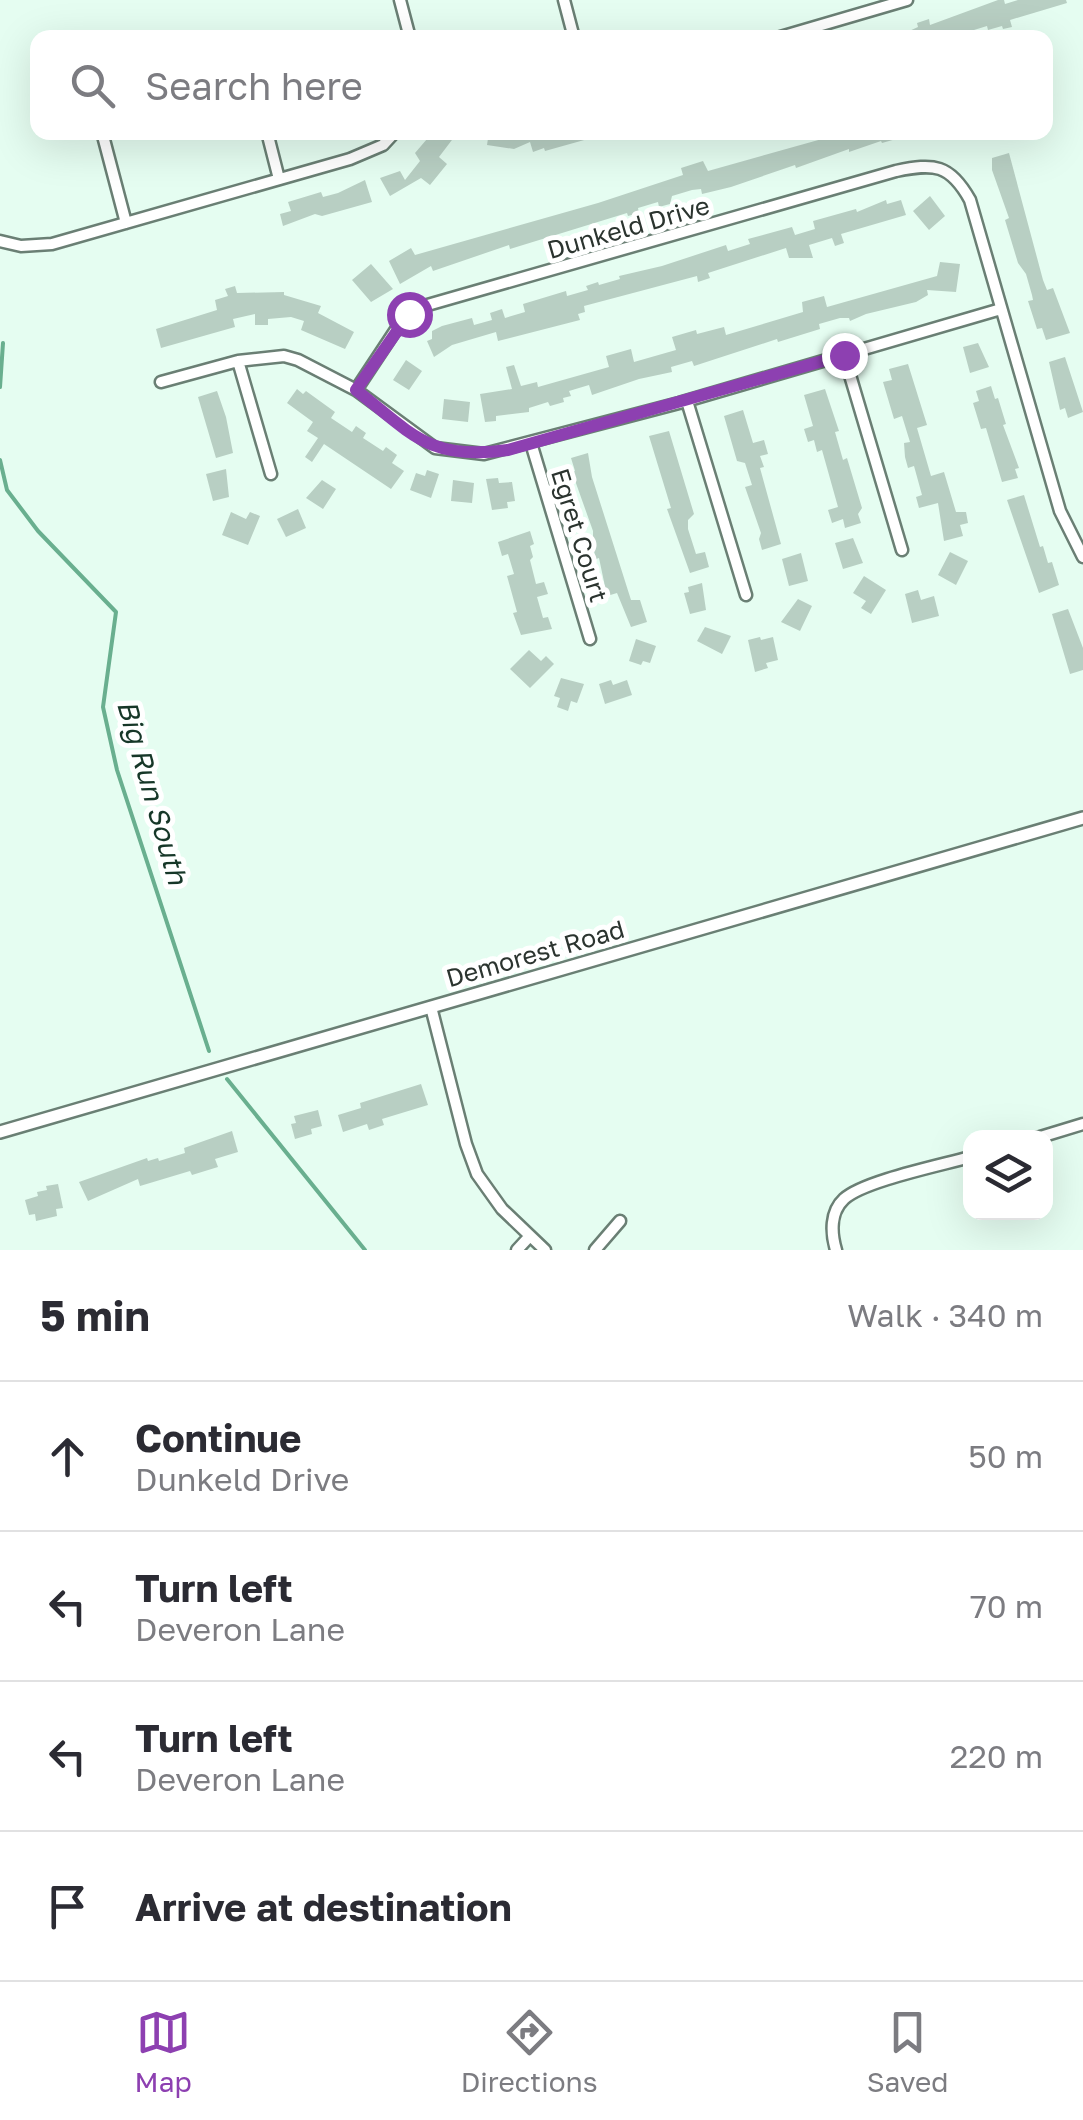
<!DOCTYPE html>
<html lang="en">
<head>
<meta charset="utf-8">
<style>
	body { margin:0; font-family:"Golos Text",sans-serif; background:#f7f7f7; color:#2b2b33 }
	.controls { position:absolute; right:30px; bottom:30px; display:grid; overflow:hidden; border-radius:20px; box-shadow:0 10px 40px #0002 }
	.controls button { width:90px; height:90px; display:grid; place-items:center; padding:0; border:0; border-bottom:2px solid #e1e1e2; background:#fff; color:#2b2b33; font:50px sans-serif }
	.stop { position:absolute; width:30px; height:30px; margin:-22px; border:8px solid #8d40b1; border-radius:50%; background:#fff }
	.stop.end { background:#8d40b1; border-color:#fff; box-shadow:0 2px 10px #0008 }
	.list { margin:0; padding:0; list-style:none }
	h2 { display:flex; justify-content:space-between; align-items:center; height:130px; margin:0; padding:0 40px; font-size:42px }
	h2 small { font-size:32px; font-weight:400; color:#7c7c81 }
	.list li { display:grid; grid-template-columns:65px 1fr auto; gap:30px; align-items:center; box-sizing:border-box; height:150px; padding:0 40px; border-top:2px solid #e1e1e2 }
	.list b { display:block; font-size:38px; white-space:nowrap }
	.list p { margin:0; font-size:32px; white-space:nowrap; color:#7c7c81 }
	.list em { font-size:32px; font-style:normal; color:#7c7c81 }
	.icon { flex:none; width:55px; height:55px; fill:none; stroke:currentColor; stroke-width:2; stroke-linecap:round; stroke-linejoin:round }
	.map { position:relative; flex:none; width:1083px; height:1250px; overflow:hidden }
	.search { position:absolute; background:#fff; box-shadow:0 10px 40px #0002; left:30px; right:30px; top:30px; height:110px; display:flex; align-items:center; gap:25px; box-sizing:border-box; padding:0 35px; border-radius:20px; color:#7c7c81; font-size:38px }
	.sheet { height:730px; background:#fff }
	nav { display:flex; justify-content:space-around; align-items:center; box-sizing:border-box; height:140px; border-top:2px solid #e1e1e2; background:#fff; font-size:28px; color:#7c7c81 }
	nav a { display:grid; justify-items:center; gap:5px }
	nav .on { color:#8d40b1 }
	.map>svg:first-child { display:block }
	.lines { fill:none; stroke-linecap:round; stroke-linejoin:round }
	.stream { stroke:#69af8f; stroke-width:4 }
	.building { fill:#b8cfc3 }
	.minor-casing { stroke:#6a7f74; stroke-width:15 }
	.tertiary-casing { stroke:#6a7f74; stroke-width:16 }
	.minor { stroke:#fff; stroke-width:10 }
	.tertiary { stroke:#fff; stroke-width:11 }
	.route { stroke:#8d40b1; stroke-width:12 }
	.labels { text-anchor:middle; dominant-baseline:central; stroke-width:10; stroke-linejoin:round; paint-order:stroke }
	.street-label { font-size:25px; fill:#2b342f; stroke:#fff }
	.water-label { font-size:28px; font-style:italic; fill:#163728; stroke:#fff }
</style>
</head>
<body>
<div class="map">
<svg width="1083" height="1250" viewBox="0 0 1083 1250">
	<rect width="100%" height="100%" fill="#e5fdf1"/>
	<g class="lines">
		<path class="stream" d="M0,387l3,-44
			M0,460l7,30 31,41 78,81 -13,95 14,63 92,281
			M227,1079l138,171"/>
	</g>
	<path class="building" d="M998,0h6l1,4 13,-4h48l1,3 -57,17 2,7 -9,2 -1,-3 -14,4 -1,-4 -39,12h-54l24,-11 -1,-4 12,-4 1,6z
		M433,132h25l-19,25 8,7 -17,21 -9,-7 -31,18 -10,-18 20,-7 5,9 15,-19 -5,-8z
		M489,132h113v3l-57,16 -1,-3 -11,4 -3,-10 -16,7 -27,-4z
		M847,132l63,3 -28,8 -1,-2 -32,11v-3l-53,19 -1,-3 -64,22 -29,7 -1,-5 -9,1 -20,6 -2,8 -11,3 -1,-5 -20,6 1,5 -11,3 -1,-3 -117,36 -1,-4 -76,26 -2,-5 -31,18 -11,-23 22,-13 4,7 183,-52 85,-28 -2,-7 22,-7 5,10z
		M1009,153l34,127 4,10 6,-2 17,45 -24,7 -4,-12 -5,1 -9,-28 5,-1 -1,-5 -6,-21 -8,-11 -13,-43 4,-2 -17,-48v-12z
		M365,180l7,22 -50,14 -7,-2 -32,12 -3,-12 11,-3 -3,-9 33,-10 2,5 15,-4z
		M930,196l15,20 -16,14 -16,-19z
		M886,200l1,4 14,-4 5,15 -65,19 3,9 -9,3 -3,-8 -23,7 4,13h-24l-3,-10 -78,25 2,5 -12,4 -1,-6 -113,30 1,6 -7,2 2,6 -82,21 -2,-9 -44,13 -18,12 -7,-16 5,-2v-8l10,-5 30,-8 2,7 18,-5 -2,-7 12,-4 3,9 20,-6 -2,-8 43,-13 1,5 21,-6 -2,-4 12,-4 1,3 21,-6 -1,-3 43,-10 64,-21 2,6 22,-7 -2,-5 44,-12 3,8 20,-6 -2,-8 43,-12 1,3z
		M940,262l20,2 -4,28 -29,-2 1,5 -12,7 -50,12 -16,7 -1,-3h-9l-21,6 1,5 -42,13 -1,-3 -83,27 -2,-5 -21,6 1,5 -33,7 -47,16 -3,-10 -20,6 2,5 -8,2 1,4 -14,4 -2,-4 -19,6v4l-33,4v5l-11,1 -5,-28 32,-5 -6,-22 8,-2 7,21 16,-4 1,5 71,-20 -3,-11 25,-7 3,13 42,-12 -4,-13 24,-7 1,4 27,-7 2,8 77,-23 -1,-10 22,-6 3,11 110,-31z
		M371,264l22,25 -22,13 -19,-22z
		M235,286l2,7 47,-1v3l37,11 -3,7 36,19 -9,17 -44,-19 3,-9 -13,-4 -23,2v6h-13v-11l-22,5 2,8 -74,21 -5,-19 61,-19 -2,-10 13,-4 -3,-7z
		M978,343l11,24 -19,6 -7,-26z
		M1065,357l18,55 -15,6 -3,-10 -5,2 -11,-48z
		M406,360l16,11 -13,19 -16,-10z
		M908,364l19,61 -10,3 14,48 13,-4 12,40h10l2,11 -8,2 3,11 -19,5 -6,-38 -19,5 -3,-11 6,-2 -8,-29 -6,2 -3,-11 -1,-14 6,-1 -8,-26 -8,3 -11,-37 9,-2 -3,-11z
		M991,386l4,13 3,-1 8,26 -3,1 16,43 -4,1 3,9 -16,4 -16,-54 -5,1 -8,-26 6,-2 -3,-10z
		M297,389l6,5 3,-3 29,21 -4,6 21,14 4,-6 10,7 -3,5 20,13 3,-4 11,8 -5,8 12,8 -13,18 -67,-45 -12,18 -7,-5 13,-19 -11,-7 6,-9 -26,-19z
		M825,389l14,42 -4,1 8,28 4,-2 15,50 -4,6 3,9 -16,5 -2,-9 -11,4 -4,-13 10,-3 -16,-57 -5,2 -3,-12 -6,2 -4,-13 9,-3 -9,-31z
		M217,391l9,26 7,36 -17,5 -18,-61z
		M444,399l26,3 -2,20 -26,-3z
		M743,410l10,33 11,-3 4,14 -8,2 4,11 -4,1 21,76 -19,6 -3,-11 2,-6 -16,-46 7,-2 -7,-22 -8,-2 -13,-45z
		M669,431l25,83 -6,6v9l8,25 9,-2 4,15 -19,6 -23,-64 4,-1 -22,-72z
		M588,453l4,24 39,123h9l7,22 -16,5 -14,-34 -10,3 -8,-38 -3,1 -3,-12v-16l-21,-59 3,-1 -4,-13z
		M226,469l3,28 -16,4 -7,-27z
		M427,470l12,4 -8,24 -21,-8 6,-17 9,3z
		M498,478l1,5 13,-1 3,19 -8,1 1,6 -16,2 -6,-31z
		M322,480l14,9 -13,20 -17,-11z
		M453,480l21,3 -2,20 -21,-2z
		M1024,495l16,52 3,-1 5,17 4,-1 7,23 -20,8 -32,-93z
		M298,509l8,19 -20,9 -9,-18z
		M231,512l15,7 4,-7 10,4 -12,29 -26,-10z
		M530,531l4,13 -4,2 3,11 -3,3 6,24 8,-2 4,12 -11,3 6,21 5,-1 4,12 -31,6 -8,-22 4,-1 -10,-36 7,-2 -6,-20 -6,2 -4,-14z
		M853,538l10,25 -20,6 -8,-26z
		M950,552l18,9 -12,24 -18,-10z
		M801,553l7,28 -19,5 -7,-27z
		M864,576l22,14 -15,24 -10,-6 5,-7 -13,-8z
		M702,583l4,27 -16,4 -6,-21 5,-1 -1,-5z
		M918,590l3,10 13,-4 5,20 -27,7 -7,-29z
		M798,599l14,7 -12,25 -19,-9z
		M1068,609l15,39v22l-13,4 -18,-60z
		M705,627l26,9 -9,18 -25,-13z
		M760,637l1,3 12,-3 5,23 -12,3 2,5 -13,4 -7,-32z
		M636,639l20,7 -6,17 -7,-2 -2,4 -12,-4z
		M529,650l12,11 5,-5 8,8 -24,24 -20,-19z
		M561,678l23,6 -7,19 -6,-2 -3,10 -11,-4 3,-9 -6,-2z
		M611,680l2,5 14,-5 5,15 -27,9 -6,-20z
		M421,1084l7,21 -46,14 2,6 -15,5 -2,-6 -24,8 -5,-17 23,-7 -1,-5z
		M318,1110l4,16 -11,3 1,5 -17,5 -4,-15 5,-1 -2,-7z
		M232,1131l6,21 -23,7 3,8 -26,8 -2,-4 -50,15 -2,-7 -50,22 -9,-19 68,-24 1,3 10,-3 1,3 26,-8 -1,-5z
		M58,1184l5,24 -7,1 1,7 -21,5 -1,-7 -6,1 -4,-15 13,-4 -1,-4 10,-2 -1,-4z"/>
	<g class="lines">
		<defs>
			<path id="minor" d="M400,0l10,38
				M564,0l10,38
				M777,38l130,-38
				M102,132l24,91
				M267,132l12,47
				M0,241l21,5 31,-2 298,-85 33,-14 12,-13
				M844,355l58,195
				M238,361l33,113
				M161,382l77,-21 46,-5 14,4 58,30 79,58 49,6 195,-51 322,-94
				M356,390l47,-71 21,-13 472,-135c38,-8 54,-7 74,29l90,311 23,46
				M687,401l59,194
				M531,443l59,196
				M431,1007l35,137 11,30 25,35 43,41
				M1037,1138l46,-14
				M517,1250l12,-13
				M595,1250l25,-29
				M836,1250c-5,-17 -6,-38 8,-51 19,-18 98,-34 126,-42"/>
			<path id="tertiary" d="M0,1132l1083,-314"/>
		</defs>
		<use href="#minor" class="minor-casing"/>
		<use href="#tertiary" class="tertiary-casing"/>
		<use href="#minor" class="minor"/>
		<use href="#tertiary" class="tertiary"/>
	</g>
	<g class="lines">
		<path class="route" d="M409,314l-53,76c57,45 74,71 152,60l336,-95"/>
	</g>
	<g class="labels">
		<g class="street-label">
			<text transform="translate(628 227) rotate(-16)">Dunkeld Drive</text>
			<text transform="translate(580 535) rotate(73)">Egret Court</text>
			<text transform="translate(535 953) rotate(-16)">Demorest Road</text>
		</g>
		<g class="water-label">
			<text transform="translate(153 792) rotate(74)">Big Run South</text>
		</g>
	</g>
</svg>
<div class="controls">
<button><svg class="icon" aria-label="layers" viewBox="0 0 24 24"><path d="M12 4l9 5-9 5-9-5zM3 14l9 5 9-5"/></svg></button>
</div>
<div class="stop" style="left:409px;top:314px"></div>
<div class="stop end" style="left:844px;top:355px"></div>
<div class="search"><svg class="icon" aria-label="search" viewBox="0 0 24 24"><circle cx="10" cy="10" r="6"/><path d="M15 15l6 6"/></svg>Search here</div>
</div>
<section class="sheet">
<h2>5 min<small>Walk · 340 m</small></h2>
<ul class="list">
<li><svg class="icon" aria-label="ahead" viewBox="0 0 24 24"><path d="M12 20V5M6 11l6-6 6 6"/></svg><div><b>Continue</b><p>Dunkeld Drive</p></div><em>50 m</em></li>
<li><svg class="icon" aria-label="left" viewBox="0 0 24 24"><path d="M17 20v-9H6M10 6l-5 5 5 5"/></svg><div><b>Turn left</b><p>Deveron Lane</p></div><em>70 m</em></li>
<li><svg class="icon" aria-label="left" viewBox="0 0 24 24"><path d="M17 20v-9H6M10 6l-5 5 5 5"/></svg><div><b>Turn left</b><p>Deveron Lane</p></div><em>220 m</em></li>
<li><svg class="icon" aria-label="arrive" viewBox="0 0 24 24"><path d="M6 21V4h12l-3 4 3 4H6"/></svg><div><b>Arrive at destination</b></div></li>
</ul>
</section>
<nav>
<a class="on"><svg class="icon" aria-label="map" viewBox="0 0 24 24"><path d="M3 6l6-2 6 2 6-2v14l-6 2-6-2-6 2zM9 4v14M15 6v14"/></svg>Map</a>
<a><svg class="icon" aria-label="directions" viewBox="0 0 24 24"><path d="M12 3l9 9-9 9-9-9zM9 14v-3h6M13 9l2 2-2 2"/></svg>Directions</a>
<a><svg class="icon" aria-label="saved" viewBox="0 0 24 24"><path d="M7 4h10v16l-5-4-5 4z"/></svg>Saved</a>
</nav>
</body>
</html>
